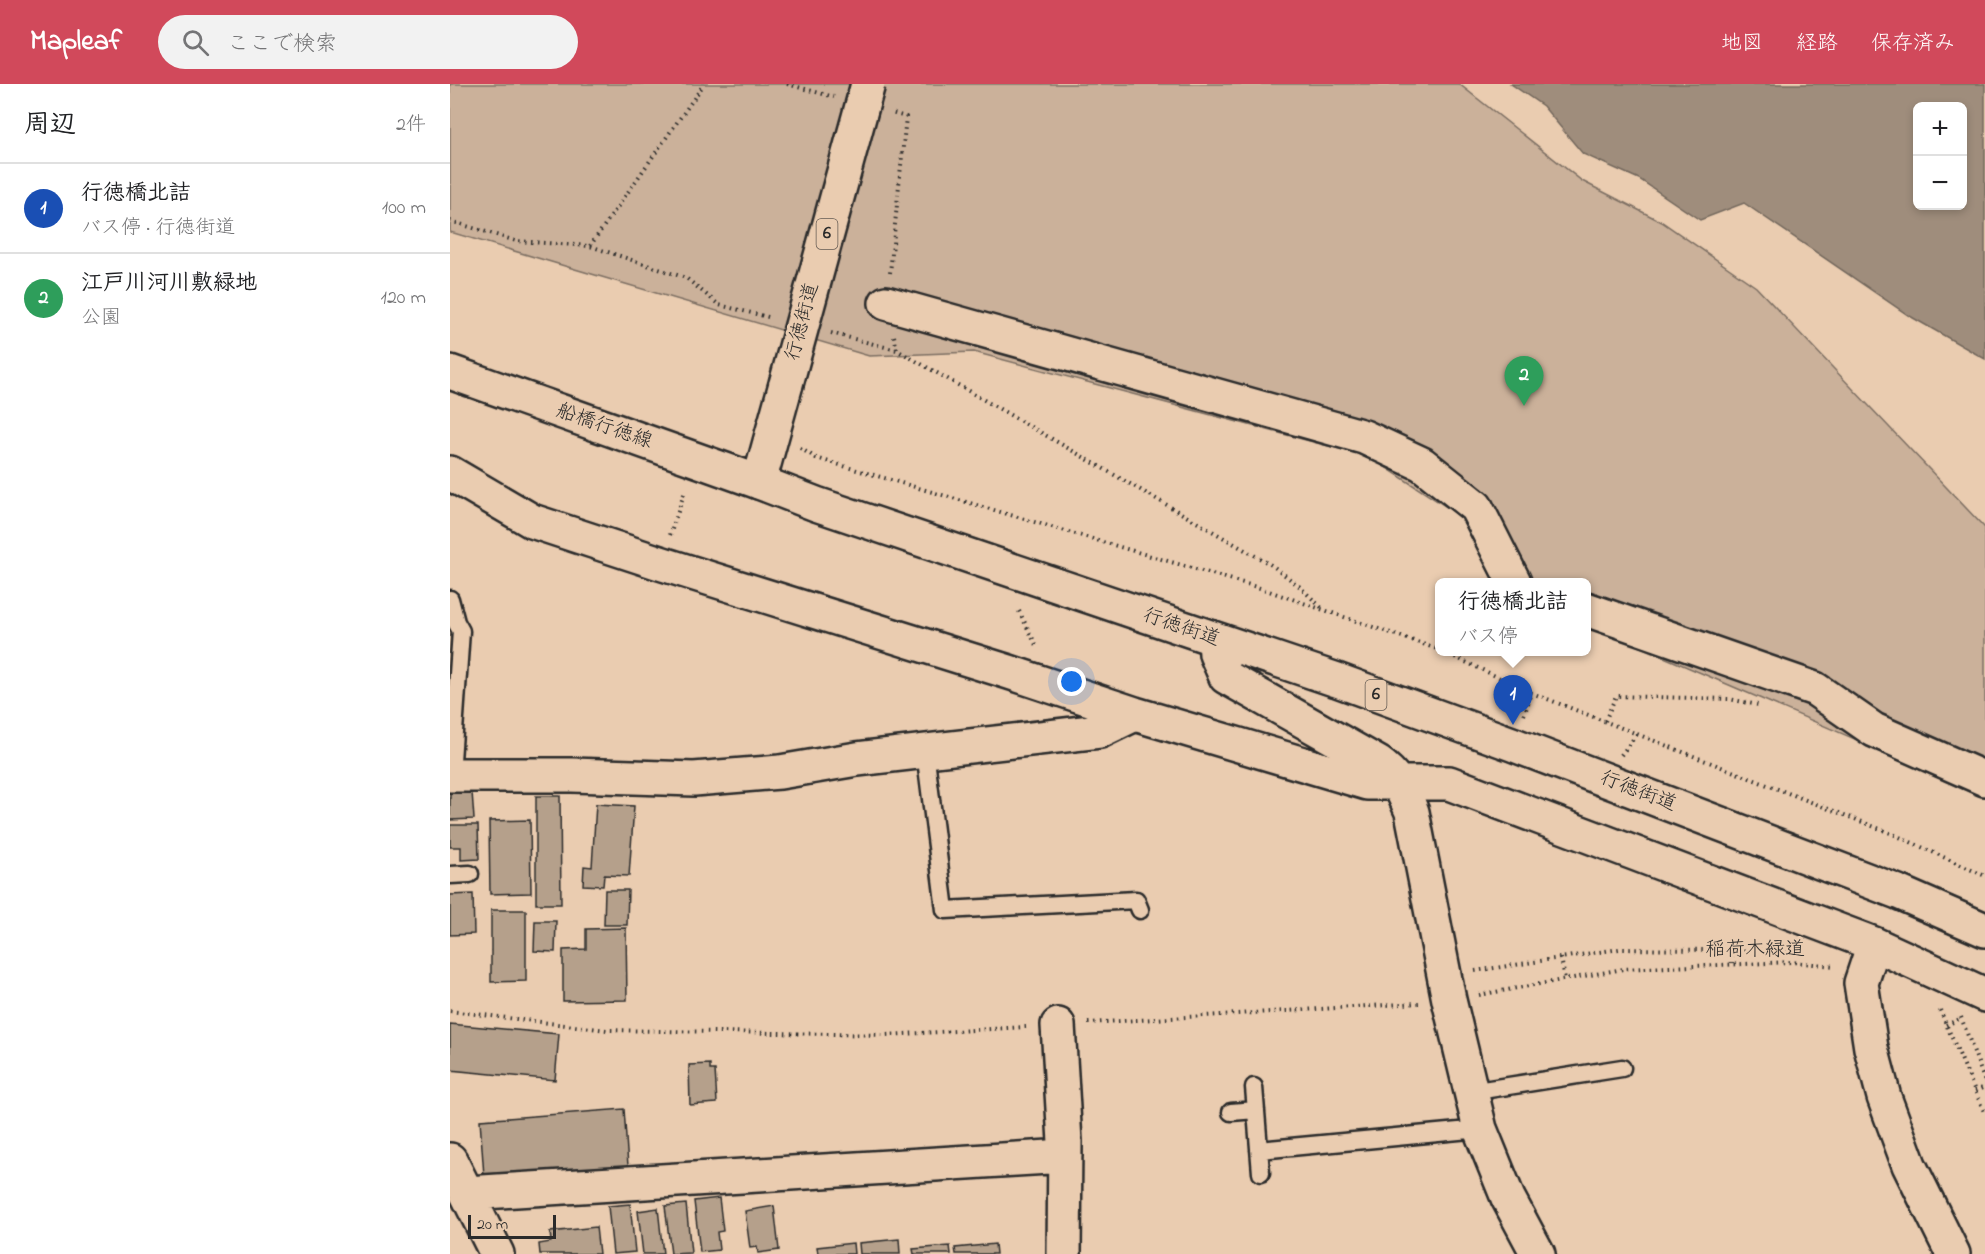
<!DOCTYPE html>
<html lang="ja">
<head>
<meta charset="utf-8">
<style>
	body { margin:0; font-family:"Indie Flower","Klee One",sans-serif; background:#f2f2f2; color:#202124 }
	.controls { position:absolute; right:18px; top:18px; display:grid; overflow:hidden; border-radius:9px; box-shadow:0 3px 9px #0003 }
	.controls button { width:54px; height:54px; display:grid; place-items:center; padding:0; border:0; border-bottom:2px solid #e0e0e0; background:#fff; color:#202124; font:30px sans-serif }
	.scale { position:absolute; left:18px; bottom:15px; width:88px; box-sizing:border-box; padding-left:6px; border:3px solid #2b2b2b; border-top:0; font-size:16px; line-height:21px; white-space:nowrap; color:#2b2b2b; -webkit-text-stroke:4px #eaccb0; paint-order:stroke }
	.you { position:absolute; left:622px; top:598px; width:21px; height:21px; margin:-15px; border:4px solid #fff; border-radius:50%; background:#1a73e8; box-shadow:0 0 0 9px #1a73e833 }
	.badge { display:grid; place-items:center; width:39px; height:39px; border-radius:50%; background:#d1495b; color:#fff; font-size:20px; font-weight:700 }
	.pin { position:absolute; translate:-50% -50px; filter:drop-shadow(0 2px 3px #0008) }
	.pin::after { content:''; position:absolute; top:32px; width:21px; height:18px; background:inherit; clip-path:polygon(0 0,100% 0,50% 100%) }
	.popup { position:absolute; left:985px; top:494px; width:156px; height:78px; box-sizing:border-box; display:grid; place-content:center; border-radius:9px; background:#fff; filter:drop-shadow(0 2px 4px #0005); font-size:20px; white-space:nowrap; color:#757577 }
	.popup b { font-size:22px; color:#202124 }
	.popup::after { content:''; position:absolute; left:50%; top:100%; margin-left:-12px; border:12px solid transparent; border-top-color:#fff }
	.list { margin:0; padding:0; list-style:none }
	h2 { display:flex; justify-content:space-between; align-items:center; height:78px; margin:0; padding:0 24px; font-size:26px }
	h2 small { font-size:20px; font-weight:400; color:#757577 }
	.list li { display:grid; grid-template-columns:39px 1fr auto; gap:18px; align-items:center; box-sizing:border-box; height:90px; padding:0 24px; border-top:2px solid #e0e0e0 }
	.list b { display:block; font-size:22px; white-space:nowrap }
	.list p { margin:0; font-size:20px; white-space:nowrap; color:#757577 }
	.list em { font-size:20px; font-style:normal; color:#757577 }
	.icon { flex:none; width:33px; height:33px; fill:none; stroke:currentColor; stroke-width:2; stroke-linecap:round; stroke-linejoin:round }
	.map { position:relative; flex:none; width:1535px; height:1170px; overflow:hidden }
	header { display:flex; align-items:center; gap:36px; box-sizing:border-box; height:84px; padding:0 30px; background:#d1495b; color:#fff }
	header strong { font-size:28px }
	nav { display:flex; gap:33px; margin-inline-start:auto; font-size:21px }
	.search { width:420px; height:54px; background:#f2f2f2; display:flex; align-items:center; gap:15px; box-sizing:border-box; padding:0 21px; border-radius:33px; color:#757577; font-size:22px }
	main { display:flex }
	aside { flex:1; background:#fff }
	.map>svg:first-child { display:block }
	.green { fill:#cbb19a; stroke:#7b6e62; stroke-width:1.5 }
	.water { fill:#9f8d7b; stroke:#71665b; stroke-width:1.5; fill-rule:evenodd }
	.building { fill:#b5a08b; stroke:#2b2b2b; stroke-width:1.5 }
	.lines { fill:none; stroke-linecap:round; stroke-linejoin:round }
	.service-casing { stroke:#2b2b2b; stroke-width:21 }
	.minor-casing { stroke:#2b2b2b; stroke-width:38 }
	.secondary-casing { stroke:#2b2b2b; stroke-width:38 }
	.primary-casing { stroke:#2b2b2b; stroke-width:38 }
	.path { stroke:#2b2b2b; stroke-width:4; stroke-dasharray:1.5 4.5; stroke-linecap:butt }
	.service { stroke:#eaccb0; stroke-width:16 }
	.minor { stroke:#eaccb0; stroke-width:33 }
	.secondary { stroke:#eaccb0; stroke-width:33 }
	.primary { stroke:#eaccb0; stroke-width:33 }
	.primary-bridge-casing { stroke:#2b2b2b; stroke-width:38; stroke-linecap:butt }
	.primary-bridge { stroke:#eaccb0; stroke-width:33 }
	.labels { text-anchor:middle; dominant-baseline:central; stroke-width:6; stroke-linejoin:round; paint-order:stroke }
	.shield { fill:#eaccb0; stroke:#645b53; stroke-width:1.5 }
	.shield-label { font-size:18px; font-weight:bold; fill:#2b2b2b }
	.street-label { font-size:20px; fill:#2b2b2b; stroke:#eaccb0 }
</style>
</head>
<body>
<header>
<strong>Mapleaf</strong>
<div class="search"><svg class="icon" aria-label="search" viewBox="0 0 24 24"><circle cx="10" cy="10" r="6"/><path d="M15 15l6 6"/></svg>ここで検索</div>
<nav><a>地図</a><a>経路</a><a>保存済み</a></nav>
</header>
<main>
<aside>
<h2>周辺<small>2件</small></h2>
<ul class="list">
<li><span class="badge" style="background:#1a4fb4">1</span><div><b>行徳橋北詰</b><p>バス停 · 行徳街道</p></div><em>100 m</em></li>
<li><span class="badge" style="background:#2e9e5b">2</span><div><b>江戸川河川敷緑地</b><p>公園</p></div><em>120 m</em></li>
</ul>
</aside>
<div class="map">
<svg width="1535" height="1170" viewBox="0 0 1535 1170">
	<rect width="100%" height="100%" fill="#eaccb0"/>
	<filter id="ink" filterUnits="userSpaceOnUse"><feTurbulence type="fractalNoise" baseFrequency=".0167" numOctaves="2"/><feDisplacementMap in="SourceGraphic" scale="12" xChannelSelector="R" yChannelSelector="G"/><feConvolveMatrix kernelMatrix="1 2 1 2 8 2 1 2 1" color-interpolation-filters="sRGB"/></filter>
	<g filter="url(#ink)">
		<path class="green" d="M0,0h1009l123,97 80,41 94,65 229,241v267l-349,-150 -49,-18 -1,-45h-91l-30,-63 -95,-62 -396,-105 -105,4 -419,-124z"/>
		<path class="water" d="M1061,0h474v275l-77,-44 -164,-112 -44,17 -61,-41 -56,-25 -40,-48zM1468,22h44v100h-44z"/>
		<path class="building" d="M22,708l2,27 -24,1v-27z
			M86,712h24l1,108h-25z
			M146,720l38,2 -5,70 -25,-1 -1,11 -20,-1 1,-19 8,1z
			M80,736l1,73 -41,1 -1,-73z
			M0,741h28l1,34 -18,1v-13h-11z
			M155,806h23l-1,35h-23z
			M23,810l1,40 -24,1v-40z
			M41,826h35v71l-35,1z
			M85,837h21l-1,31 -21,-1z
			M176,844l1,72 -64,1v-51l23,-1v-20z
			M0,940l109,10 -4,46 -105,-10z
			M260,980v6h5l2,33 -27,2 -1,-40z
			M174,1025l4,57 -144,10 -4,-56z
			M269,1114l4,33 -6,1 2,18 -19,2 -6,-51z
			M180,1120l5,48 -22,2 -5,-48z
			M236,1120l5,49 -20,1 -6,-48z
			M324,1122l5,44 -21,3 -1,-6 -7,1 -5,-37z
			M208,1124l5,46h-20l-5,-43z
			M146,1143l3,27h-59l-1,-10 12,-2 -1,-10z
			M449,1155l1,15h-40l-1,-11z
			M403,1159l1,11h-36l-1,-7z
			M545,1160l1,10h-40l-1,-6z
			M500,1162l1,8h-37l-1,-5z"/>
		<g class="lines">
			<defs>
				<path id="service" d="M0,515l6,23 5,9 -10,144
					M475,667l20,159 191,-10 4,10
					M0,791l20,-1
					M804,1003l7,86
					M1020,1008l152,-24
					M781,1028l25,-2
					M809,1066l221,-21"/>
				<path id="minor" d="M436,219l478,134 58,27 54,43 38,75
					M0,389l82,48 128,42 349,109 126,42 232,69h82l425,161 111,51
					M1136,525l229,80 59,41 111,49
					M765,556l1,14 10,23 152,86c20,14 25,28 34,49l37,188 31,129 28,69 30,56
					M0,691h122l122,4 86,-7 77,-13 243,-28 35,-17
					M1424,860l-13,39 10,65 13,49 25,68 44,89
					M608,941l7,117 -1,112
					M0,1076l47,94
					M17,1109l598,-37"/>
				<path id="secondary" d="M0,288l309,110"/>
				<path id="primary" d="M336,300l-27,98 57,22 521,176 175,64 386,148 87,38"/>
			</defs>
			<use href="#service" class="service-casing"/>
			<use href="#minor" class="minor-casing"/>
			<use href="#secondary" class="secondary-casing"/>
			<use href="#primary" class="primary-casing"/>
			<path class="path" d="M337,0l47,13
				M0,137l66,20 74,5 96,32 33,27 53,13
				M140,162l114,-162
				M440,189l16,-156 -15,-4
				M381,249l66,17 376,216 26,20 25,24
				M444,252l3,14
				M350,364l16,10 444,130 180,62
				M220,451l15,-44
				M569,527l18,36
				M994,568l88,41 361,141 92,42
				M1074,631l8,-22
				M1155,637l11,-25 113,3 29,6
				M1171,671l16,-21
				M1282,866v13
				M1111,874l4,21
				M1025,887l144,-22 179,2
				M1029,911l144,-26 169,-7 43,4
				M1490,926l45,104
				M0,927l157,19 279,5 140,-8
				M1511,933l24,65
				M638,939l331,-20
				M1496,941l14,-6
				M1525,1007l10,-4"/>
			<use href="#service" class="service"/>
			<use href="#minor" class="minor"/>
			<use href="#secondary" class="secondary"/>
			<use href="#primary" class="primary"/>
			<defs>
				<path id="primary-bridge" d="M336,300l82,-300"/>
			</defs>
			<use href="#primary-bridge" class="primary-bridge-casing"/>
			<use href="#primary-bridge" class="primary-bridge"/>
		</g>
	</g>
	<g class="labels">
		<g class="shield">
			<rect x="366.5" y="135" width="21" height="30" rx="4.5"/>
			<rect x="915.5" y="596" width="21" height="30" rx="4.5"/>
		</g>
		<g class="shield-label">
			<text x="377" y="150">6</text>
			<text x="926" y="611">6</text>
		</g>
		<g class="street-label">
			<text transform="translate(353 238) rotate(-75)">行徳街道</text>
			<text transform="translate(154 343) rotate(19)">船橋行徳線</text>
			<text transform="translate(731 544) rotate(19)">行徳街道</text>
			<text transform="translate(1188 708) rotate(21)">行徳街道</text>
			<text x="1305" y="866">稲荷木緑道</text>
		</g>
	</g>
</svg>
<div class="controls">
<button>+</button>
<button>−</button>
</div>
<div class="scale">20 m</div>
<div class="you"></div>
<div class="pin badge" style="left:1063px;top:641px;background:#1a4fb4">1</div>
<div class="popup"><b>行徳橋北詰</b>バス停</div>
<div class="pin badge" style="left:1074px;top:322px;background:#2e9e5b">2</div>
</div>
</main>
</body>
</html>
